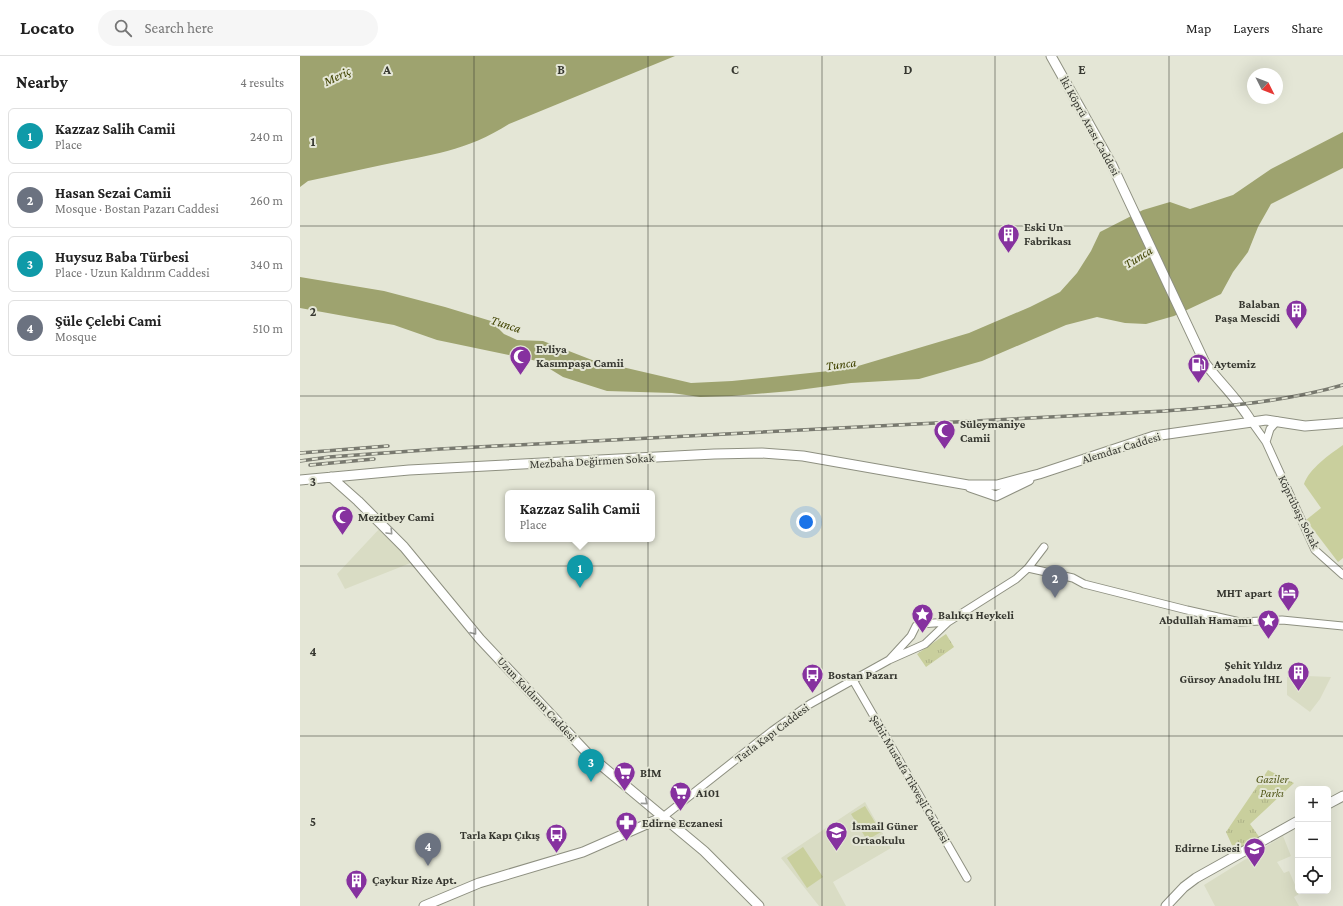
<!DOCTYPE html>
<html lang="en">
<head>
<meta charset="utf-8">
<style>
	body { margin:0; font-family:"Crimson Pro",serif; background:#f6f6f6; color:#222 }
	.controls { position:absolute; right:12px; bottom:12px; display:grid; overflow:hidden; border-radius:6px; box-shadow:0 4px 16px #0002 }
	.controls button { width:36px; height:36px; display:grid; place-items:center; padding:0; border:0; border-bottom:1px solid #e0e0e0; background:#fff; color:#222; font:20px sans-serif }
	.compass { position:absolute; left:947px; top:12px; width:36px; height:36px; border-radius:50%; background:#fff; box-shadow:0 4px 16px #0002; rotate:132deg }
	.you { position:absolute; left:506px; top:466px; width:14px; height:14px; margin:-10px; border:3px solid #fff; border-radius:50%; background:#1a73e8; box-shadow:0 0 0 6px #1a73e833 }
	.badge { display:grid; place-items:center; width:26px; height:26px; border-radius:50%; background:#1a73e8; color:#fff; font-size:13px; font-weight:700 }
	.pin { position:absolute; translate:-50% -33px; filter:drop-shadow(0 1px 2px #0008) }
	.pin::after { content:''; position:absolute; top:21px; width:14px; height:12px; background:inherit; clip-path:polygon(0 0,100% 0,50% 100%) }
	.popup { position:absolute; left:205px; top:434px; width:150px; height:52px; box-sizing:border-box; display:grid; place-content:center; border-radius:6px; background:#fff; filter:drop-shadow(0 1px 3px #0005); font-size:13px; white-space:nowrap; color:#767676 }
	.popup b { font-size:15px; color:#222 }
	.popup::after { content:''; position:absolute; left:50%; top:100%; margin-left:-8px; border:8px solid transparent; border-top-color:#fff }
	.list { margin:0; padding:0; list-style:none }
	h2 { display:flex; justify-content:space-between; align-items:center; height:52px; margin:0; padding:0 16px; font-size:17px }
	h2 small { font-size:13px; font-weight:400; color:#767676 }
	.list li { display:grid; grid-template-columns:26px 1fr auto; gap:12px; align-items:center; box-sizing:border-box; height:56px; margin:0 8px 8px; padding:0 8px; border:1px solid #e0e0e0; border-radius:6px }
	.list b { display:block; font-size:15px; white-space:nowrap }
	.list p { margin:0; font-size:13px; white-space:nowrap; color:#767676 }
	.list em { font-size:13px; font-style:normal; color:#767676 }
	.icon { flex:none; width:22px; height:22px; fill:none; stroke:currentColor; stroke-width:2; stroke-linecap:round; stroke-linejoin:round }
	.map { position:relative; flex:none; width:1043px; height:850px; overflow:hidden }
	header { display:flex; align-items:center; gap:24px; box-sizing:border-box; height:56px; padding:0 20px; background:#fff; border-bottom:1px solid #e0e0e0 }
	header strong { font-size:19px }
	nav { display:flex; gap:22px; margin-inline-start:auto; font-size:14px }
	.search { width:280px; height:36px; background:#f6f6f6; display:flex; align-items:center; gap:10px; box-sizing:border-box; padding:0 14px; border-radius:22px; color:#767676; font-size:15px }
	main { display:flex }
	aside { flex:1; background:#fff }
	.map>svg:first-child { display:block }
	.built { fill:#d9dcc4 }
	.grass { fill:url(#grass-tufts) }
	.pitch { fill:#c9cf9d }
	.water { fill:#9ea36f }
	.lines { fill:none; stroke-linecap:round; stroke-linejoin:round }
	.minor-casing { stroke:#8e9081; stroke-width:9 }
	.major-casing { stroke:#8e9081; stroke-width:11 }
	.minor { stroke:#fff; stroke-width:7 }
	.major { stroke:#fff; stroke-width:9 }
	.rail-casing { stroke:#78796f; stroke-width:3.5 }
	.rail { stroke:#e4e6d6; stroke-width:2; stroke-dasharray:6; stroke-linecap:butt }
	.oneway { stroke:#9a9b98 }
	.grid { fill:none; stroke:#363730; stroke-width:1; stroke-opacity:0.55 }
	.labels { text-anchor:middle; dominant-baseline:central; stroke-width:4; stroke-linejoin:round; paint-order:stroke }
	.street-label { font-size:12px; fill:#363730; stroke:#e4e6d6 }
	.poi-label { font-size:12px; font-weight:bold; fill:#363730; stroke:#e4e6d6; text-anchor:start }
	.park-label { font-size:12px; font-style:italic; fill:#555a1d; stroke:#e4e6d6 }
	.water-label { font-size:13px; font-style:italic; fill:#404300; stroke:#e4e6d6 }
	.grid-label { font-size:13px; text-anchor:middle; font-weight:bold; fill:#363730; stroke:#e4e6d6; stroke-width:4; stroke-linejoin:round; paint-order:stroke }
</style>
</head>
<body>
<header>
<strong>Locato</strong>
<div class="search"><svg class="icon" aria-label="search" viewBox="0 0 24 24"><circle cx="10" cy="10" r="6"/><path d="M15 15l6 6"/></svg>Search here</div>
<nav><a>Map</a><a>Layers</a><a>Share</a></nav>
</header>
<main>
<aside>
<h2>Nearby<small>4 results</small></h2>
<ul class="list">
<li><span class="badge" style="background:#0f9aa8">1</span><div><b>Kazzaz Salih Camii</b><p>Place</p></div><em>240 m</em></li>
<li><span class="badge" style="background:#6b7280">2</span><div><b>Hasan Sezai Camii</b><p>Mosque · Bostan Pazarı Caddesi</p></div><em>260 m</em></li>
<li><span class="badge" style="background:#0f9aa8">3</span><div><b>Huysuz Baba Türbesi</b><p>Place · Uzun Kaldırım Caddesi</p></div><em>340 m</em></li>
<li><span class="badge" style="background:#6b7280">4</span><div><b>Şüle Çelebi Cami</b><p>Mosque</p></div><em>510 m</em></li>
</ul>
</aside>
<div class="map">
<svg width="1043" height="850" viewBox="0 0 1043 850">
	<defs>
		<pattern id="grass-tufts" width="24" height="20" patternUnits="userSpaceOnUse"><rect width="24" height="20" fill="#c9cf9d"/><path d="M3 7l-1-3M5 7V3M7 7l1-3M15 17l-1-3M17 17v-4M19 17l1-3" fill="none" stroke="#adb288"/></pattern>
	</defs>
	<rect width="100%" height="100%" fill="#e4e6d6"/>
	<path class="built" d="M81,471l32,35 -68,27 -8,-15z
		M1007,620l24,1 -11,22 -10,13 -23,-17v-18z
		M565,746l26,46 -58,34 13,24h-27l-38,-48z
		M983,780l8,20 -14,6 7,11 5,-2 10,23 -5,3 5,9h-84l-11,-21z"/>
	<path class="grass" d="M646,578l8,13 -28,20 -9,-13z
		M968,714l26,13 -44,41 10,14 -25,14 -9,-20z"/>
	<path class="pitch" d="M1043,389v113l-5,4 -32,-42 15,-12 -17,-24c5,-15 26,-30 39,-39z
		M565,750l16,26 -14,8 -16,-26z
		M503,791l20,30 -16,11 -20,-30z"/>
	<path class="water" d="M0,0h375l-166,68c-42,27 -80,31 -127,41 -25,5 -49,11 -74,16l-8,6z
		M1043,76v36l-72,36 -13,23 -10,25 -15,20 -12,22 -47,22 -28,8 -21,-1 -28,-6 -31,8 -84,36 -63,18 -68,4 -60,8 -59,5 -32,1 -28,-4 -65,-2 -44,-14 -26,-16 -100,-21 -43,-15 -94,-17v-31l84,14 61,16 46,14 13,13 13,6 26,1 49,19 99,23 41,-2 116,-12 121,-36 61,-26 30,-15 17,-19 14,-22 9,-19 43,-22 27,-8 20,7 43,-14 38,-26z"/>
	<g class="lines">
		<defs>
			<path id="minor" d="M951,365l15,21 49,108 28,25
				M966,386l4,-13 7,-8
				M728,512l45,10 11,6 103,26 53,12 42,-2 61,6
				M589,604l22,-24 5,-10 4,-2 28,-2 68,-43 12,-11 16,-21
				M553,624l114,198
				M363,761l109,-86 38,-27 79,-44 36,-16 23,-22"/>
			<path id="major" d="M751,0l61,109 93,198c15,20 33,36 46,58
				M31,421l27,24 46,46 76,92 110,117 114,95 55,55
				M0,424l109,-10 305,-16 48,-1 41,3 165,29h29l42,-11 115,-38 112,-16 39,6 38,-3
				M670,431l26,9 33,-16
				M1028,748l15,-8
				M124,850l55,-23 104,-31 80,-35
				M866,850l18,-19 12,-9 102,-57"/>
		</defs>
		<use href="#minor" class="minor-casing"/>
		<use href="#major" class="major-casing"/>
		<use href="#minor" class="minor"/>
		<use href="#major" class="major"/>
		<defs>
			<path id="rail" d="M0,397l88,-7
				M0,405l29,-4 111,-8 725,-38c60,-5 120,-9 178,-26
				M10,409l64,-6"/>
		</defs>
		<use href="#rail" class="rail-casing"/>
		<use href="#rail" class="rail"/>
	</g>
	<defs><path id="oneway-chevron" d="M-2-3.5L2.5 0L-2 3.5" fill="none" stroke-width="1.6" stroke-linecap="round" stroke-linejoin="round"/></defs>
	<g class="oneway">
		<use href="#oneway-chevron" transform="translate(90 476) rotate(47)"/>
		<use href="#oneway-chevron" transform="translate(174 576) rotate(51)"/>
		<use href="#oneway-chevron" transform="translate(345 746) rotate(40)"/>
	</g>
	<path class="grid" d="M174,0v850M348,0v850M522,0v850M695,0v850M869,0v850M0,170h1043M0,340h1043M0,510h1043M0,680h1043"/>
	<defs>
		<symbol id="building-pin" viewBox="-11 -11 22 30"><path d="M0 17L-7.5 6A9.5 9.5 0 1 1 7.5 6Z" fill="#86319f" stroke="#e4e6d6"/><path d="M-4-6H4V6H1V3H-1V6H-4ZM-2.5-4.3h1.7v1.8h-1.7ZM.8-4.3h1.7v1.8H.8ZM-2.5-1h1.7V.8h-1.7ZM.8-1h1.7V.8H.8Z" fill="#fff"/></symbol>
		<symbol id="mosque-pin" viewBox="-11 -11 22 30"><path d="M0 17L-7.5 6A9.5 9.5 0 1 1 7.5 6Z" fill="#86319f" stroke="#e4e6d6"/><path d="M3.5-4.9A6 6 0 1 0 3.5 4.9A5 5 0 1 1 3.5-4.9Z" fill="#fff"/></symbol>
		<symbol id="fuel-pin" viewBox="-11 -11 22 30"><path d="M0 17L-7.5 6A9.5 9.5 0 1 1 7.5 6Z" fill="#86319f" stroke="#e4e6d6"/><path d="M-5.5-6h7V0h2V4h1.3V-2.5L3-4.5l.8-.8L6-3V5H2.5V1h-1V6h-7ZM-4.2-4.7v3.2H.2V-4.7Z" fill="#fff"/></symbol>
		<symbol id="hotel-pin" viewBox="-11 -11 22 30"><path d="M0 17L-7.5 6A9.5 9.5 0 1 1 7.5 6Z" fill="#86319f" stroke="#e4e6d6"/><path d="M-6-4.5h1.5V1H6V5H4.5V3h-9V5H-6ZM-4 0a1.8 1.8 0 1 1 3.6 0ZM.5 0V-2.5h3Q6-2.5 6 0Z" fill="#fff"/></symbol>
		<symbol id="sight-pin" viewBox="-11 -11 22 30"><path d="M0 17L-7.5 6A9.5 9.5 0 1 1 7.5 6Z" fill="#86319f" stroke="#e4e6d6"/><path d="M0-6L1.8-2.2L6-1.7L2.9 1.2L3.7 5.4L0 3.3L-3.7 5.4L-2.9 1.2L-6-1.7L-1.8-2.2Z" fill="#fff"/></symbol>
		<symbol id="bus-pin" viewBox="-11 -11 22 30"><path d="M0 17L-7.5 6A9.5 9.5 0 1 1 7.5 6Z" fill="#86319f" stroke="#e4e6d6"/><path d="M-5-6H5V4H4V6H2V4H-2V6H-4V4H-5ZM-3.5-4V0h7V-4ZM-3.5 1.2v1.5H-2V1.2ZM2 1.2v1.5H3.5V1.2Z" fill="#fff"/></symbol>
		<symbol id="supermarket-pin" viewBox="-11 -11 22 30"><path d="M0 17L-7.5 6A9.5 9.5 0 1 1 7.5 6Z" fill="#86319f" stroke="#e4e6d6"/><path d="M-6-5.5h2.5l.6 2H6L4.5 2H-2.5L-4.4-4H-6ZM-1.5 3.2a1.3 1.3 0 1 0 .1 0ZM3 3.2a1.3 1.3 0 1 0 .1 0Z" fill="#fff"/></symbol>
		<symbol id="pharmacy-pin" viewBox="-11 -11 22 30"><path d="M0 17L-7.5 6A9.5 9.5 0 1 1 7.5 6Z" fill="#86319f" stroke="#e4e6d6"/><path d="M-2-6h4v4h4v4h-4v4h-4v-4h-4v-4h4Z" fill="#fff"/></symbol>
		<symbol id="school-pin" viewBox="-11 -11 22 30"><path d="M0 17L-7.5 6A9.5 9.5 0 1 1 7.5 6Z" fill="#86319f" stroke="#e4e6d6"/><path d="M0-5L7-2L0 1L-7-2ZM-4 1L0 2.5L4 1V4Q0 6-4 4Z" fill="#fff"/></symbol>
	</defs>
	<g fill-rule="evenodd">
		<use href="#building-pin" x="696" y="166" width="25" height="34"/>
		<use href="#building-pin" x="984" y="242" width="25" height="34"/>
		<use href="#mosque-pin" x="208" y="288" width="25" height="34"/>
		<use href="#fuel-pin" x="886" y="296" width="25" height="34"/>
		<use href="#mosque-pin" x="632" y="362" width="25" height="34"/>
		<use href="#mosque-pin" x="30" y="448" width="25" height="34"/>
		<use href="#hotel-pin" x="976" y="524" width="25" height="34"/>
		<use href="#sight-pin" x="610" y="546" width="25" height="34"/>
		<use href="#sight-pin" x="956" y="552" width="25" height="34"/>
		<use href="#building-pin" x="986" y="604" width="25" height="34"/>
		<use href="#bus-pin" x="500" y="606" width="25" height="34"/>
		<use href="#supermarket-pin" x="312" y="704" width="25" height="34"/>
		<use href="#supermarket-pin" x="368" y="724" width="25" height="34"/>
		<use href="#pharmacy-pin" x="314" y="754" width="25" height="34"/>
		<use href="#school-pin" x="524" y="764" width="25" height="34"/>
		<use href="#bus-pin" x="244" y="766" width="25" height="34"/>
		<use href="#school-pin" x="942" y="780" width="25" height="34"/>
		<use href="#building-pin" x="44" y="812" width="25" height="34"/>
	</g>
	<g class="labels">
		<g class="street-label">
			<text transform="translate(790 70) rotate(61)">İki Köprü Arası Caddesi</text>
			<text transform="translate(821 392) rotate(-17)">Alemdar Caddesi</text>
			<text transform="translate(292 405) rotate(-3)">Mezbaha Değirmen Sokak</text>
			<text transform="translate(999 456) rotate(64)">Köprübaşı Sokak</text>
			<text transform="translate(237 643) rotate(47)">Uzun Kaldırım Caddesi</text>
			<text transform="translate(472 677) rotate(-37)">Tarla Kapı Caddesi</text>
			<text transform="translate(610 723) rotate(60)">Şehit Mustafa Tikveşli Caddesi</text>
		</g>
		<g class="poi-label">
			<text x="724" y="171">Eski Un<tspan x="724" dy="14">Fabrikası</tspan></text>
			<text x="980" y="248" text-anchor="end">Balaban<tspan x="980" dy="14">Paşa Mescidi</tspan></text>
			<text x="236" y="293">Evliya<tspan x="236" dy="14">Kasımpaşa Camii</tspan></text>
			<text x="914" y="308">Aytemiz</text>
			<text x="660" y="368">Süleymaniye<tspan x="660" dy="14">Camii</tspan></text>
			<text x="58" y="461">Mezitbey Cami</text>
			<text x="972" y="537" text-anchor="end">MHT apart</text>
			<text x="638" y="559">Balıkçı Heykeli</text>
			<text x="952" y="564" text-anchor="end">Abdullah Hamamı</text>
			<text x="982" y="609" text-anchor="end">Şehit Yıldız<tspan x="982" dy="14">Gürsoy Anadolu İHL</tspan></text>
			<text x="528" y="619">Bostan Pazarı</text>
			<text x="340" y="717">BİM</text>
			<text x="396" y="737">A101</text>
			<text x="342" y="767">Edirne Eczanesi</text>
			<text x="552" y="770">İsmail Güner<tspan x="552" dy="14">Ortaokulu</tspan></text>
			<text x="240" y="779" text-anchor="end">Tarla Kapı Çıkış</text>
			<text x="940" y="792" text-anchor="end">Edirne Lisesi</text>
			<text x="72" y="824">Çaykur Rize Apt.</text>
		</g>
		<g class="park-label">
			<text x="972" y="723">Gaziler<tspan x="972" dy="14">Parkı</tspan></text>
		</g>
		<g class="water-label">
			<text transform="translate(37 20) rotate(-26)">Meriç</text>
			<text transform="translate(838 201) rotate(-32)">Tunca</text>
			<text transform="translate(206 268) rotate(18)">Tunca</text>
			<text transform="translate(541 308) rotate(-8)">Tunca</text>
		</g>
	</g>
	<g class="grid-label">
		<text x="87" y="18">A</text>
		<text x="261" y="18">B</text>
		<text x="435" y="18">C</text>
		<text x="608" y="18">D</text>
		<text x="782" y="18">E</text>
		<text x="13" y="90">1</text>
		<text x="13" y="260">2</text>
		<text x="13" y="430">3</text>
		<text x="13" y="600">4</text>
		<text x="13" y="770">5</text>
	</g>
</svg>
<div class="controls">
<button>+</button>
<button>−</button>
<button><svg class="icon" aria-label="locate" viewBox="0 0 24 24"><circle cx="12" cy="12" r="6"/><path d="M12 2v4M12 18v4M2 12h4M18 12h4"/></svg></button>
</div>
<svg class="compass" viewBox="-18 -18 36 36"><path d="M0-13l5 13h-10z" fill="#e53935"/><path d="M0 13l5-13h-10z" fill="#767676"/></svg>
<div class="you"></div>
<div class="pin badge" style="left:280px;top:532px;background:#0f9aa8">1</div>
<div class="popup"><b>Kazzaz Salih Camii</b>Place</div>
<div class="pin badge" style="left:755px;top:542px;background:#6b7280">2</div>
<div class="pin badge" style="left:291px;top:726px;background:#0f9aa8">3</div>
<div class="pin badge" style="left:128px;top:810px;background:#6b7280">4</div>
</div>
</main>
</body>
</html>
